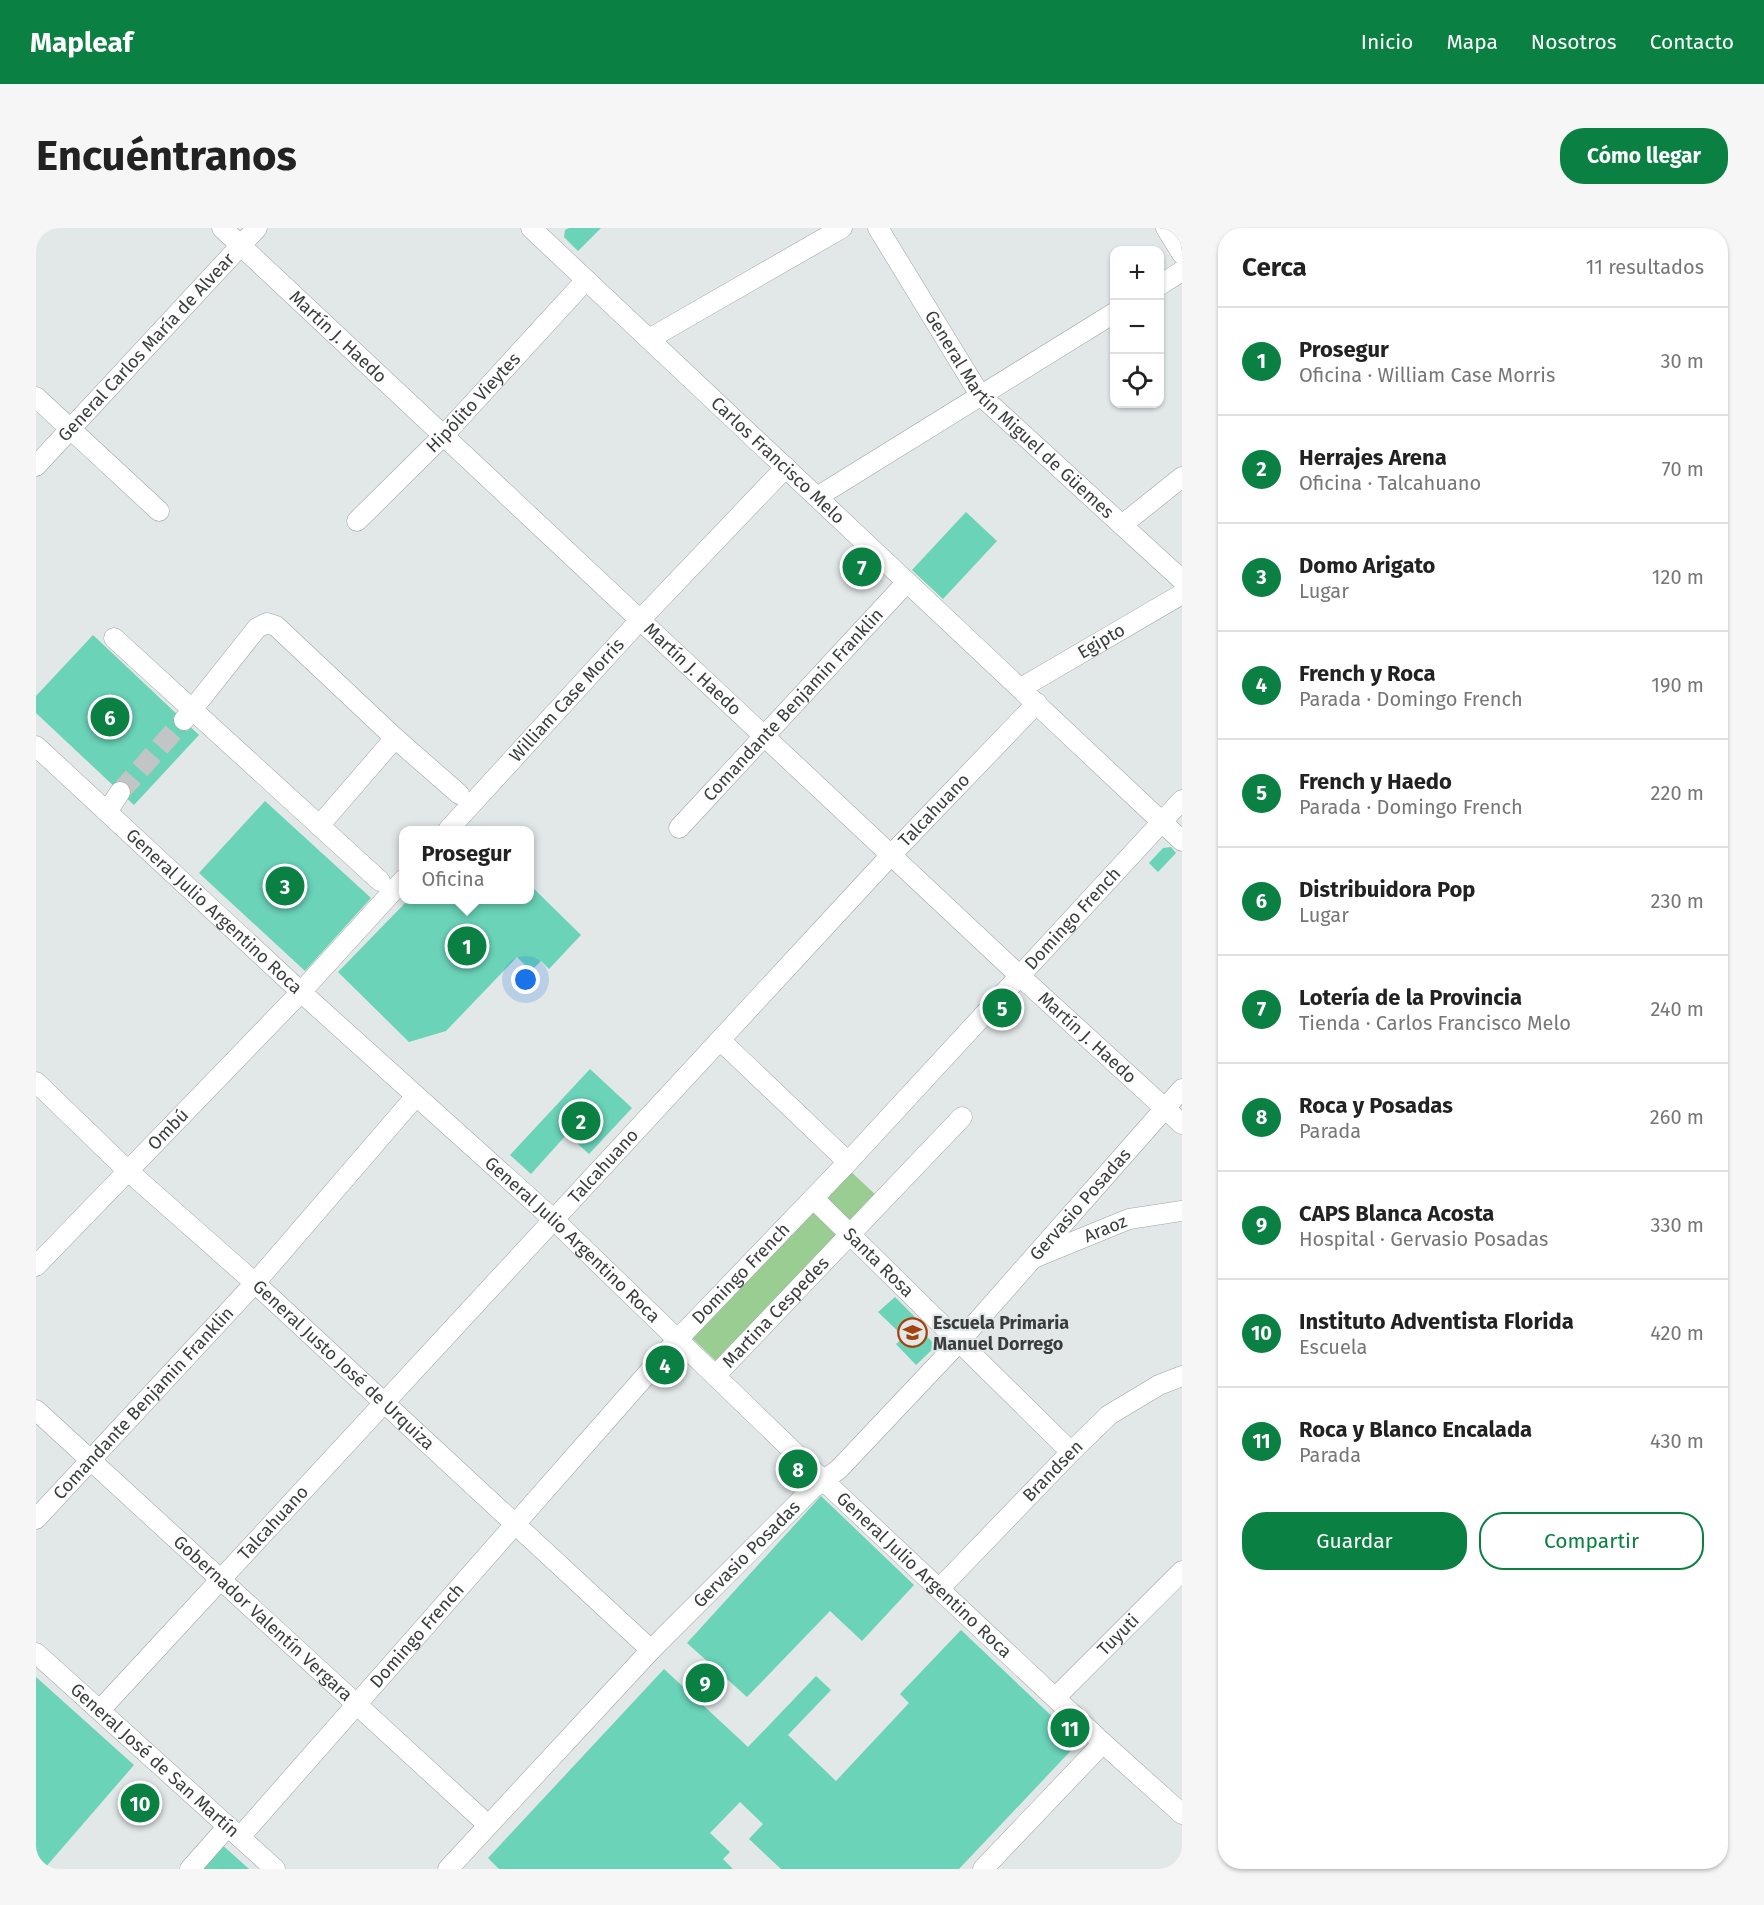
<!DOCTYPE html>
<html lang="es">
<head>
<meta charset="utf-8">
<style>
	body { margin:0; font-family:"Fira Sans",sans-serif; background:#f6f6f6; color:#222 }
	.controls { position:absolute; right:18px; top:18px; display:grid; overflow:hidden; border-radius:12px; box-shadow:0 2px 4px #0004 }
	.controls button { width:54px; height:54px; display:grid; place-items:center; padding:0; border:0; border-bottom:2px solid #e0e0e0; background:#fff; color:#222; font:30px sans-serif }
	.you { position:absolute; left:490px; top:752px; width:21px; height:21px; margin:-15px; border:4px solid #fff; border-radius:50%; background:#1a73e8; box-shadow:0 0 0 9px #1a73e833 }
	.badge { display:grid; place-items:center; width:39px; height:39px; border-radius:50%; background:#0b8043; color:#fff; font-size:20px; font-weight:700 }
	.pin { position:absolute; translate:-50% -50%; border:3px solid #fff; box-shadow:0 2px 6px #0006 }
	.popup { position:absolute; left:363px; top:598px; width:135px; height:78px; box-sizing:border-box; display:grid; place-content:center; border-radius:12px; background:#fff; filter:drop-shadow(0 2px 4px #0005); font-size:20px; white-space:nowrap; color:#767676 }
	.popup b { font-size:22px; color:#222 }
	.popup::after { content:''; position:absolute; left:50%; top:100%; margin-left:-12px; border:12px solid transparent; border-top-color:#fff }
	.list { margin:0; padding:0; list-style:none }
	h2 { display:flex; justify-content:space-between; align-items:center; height:78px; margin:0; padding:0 24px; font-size:26px }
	h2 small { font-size:20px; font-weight:400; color:#767676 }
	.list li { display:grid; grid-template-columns:39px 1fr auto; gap:18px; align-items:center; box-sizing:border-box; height:108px; padding:0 24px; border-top:2px solid #e0e0e0 }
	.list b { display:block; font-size:22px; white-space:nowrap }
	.list p { margin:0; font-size:20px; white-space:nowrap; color:#767676 }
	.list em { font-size:20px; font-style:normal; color:#767676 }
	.actions { display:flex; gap:12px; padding:18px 24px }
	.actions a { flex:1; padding:14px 0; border:2px solid #0b8043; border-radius:24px; text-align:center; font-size:21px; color:#0b8043 }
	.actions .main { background:#0b8043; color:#fff }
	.icon { flex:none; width:33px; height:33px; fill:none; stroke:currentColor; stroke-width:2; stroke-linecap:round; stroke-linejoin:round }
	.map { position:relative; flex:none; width:1146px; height:1641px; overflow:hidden; border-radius:24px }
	header { display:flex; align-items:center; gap:36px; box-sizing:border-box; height:84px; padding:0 30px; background:#0b8043; color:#fff }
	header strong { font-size:28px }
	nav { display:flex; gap:33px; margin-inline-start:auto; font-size:21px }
	.intro { display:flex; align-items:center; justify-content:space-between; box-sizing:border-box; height:144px; padding:0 36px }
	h1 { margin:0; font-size:42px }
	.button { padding:15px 27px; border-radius:24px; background:#0b8043; color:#fff; font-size:21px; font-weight:700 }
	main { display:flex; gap:36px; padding:0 36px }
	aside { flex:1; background:#fff; border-radius:24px; box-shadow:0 2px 4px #0004 }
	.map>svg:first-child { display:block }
	.green { fill:#9acd92 }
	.building { fill:#6ad3b8 }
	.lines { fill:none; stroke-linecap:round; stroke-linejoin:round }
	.minor-tunnel { stroke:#c1c5c5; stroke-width:20; stroke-dasharray:20 10; stroke-linecap:butt }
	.minor-casing { stroke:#9ea3a3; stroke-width:21 }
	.minor { stroke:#fff; stroke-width:20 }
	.labels { text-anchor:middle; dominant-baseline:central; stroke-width:4.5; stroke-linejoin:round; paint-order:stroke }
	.street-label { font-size:18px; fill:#3b3d3d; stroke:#e2e7e7 }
	.poi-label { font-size:18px; font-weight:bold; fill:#3b3d3d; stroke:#e2e7e7; text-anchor:start }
</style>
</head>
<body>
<header>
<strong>Mapleaf</strong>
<nav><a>Inicio</a><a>Mapa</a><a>Nosotros</a><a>Contacto</a></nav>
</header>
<div class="intro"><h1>Encuéntranos</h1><a class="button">Cómo llegar</a></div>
<main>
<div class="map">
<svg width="1146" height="1641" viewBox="0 0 1146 1641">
	<rect width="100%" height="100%" fill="#e2e7e7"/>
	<path class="green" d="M811,940l32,30 -26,26 -31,-28z
		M775,980l30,24 -125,129 -23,-22 -1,-4z"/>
	<path class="building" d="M533,0h32l-23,23 -14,-14 1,-7z
		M930,284l31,29 -54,58 -31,-29z
		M57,407l106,100 -65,70 -98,-92v-17z
		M229,573l106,97 -66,73 -106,-98z
		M1135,619l5,6 -18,19 -9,-9 14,-15z
		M494,657l51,50 -32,34 -8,-8 -10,10 -14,-14 -71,74 -37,11 -71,-70 70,-72h122z
		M554,841l42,39 -43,46 -22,-20 -36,40 -21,-19z
		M859,1069l30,30 -4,3 15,16 -20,19 -20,-21 8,-7 -26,-25z
		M785,1268l93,89 -52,56 -32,-30 -83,86 -60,-54z
		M925,1402l118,112 -120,127h-178l-32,-30 14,-15 -23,-22 -30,31 20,19 -7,7 10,10h-234l-11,-11 176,-189 84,78 68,-71 15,14 -43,45 48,46 73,-78 -9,-9z
		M0,1449l98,88 -90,104h-8z
		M182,1613l31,28h-56z"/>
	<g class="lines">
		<path class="minor-tunnel" d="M84,564l64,-72"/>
		<defs>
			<g id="minor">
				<path id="s1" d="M186,0l798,748 162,148"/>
				<path id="s2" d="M495,0l651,613"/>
				<path id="s3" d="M842,0l102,167 202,185"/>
				<path d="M1130,0l16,26"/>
				<path d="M1124,57l22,-14"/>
				<path d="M613,111l193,-111"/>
				<path d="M0,169l123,114"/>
				<path id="s4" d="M0,238l221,-238"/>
				<path d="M781,269l297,-184"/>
				<path id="s5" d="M321,293l87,-86 142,-155"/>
				<path d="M1086,297l60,-48"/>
				<path d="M78,410l266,243"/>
				<path id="s6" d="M985,460l161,-94"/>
				<path d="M148,492l73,-92 10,-5 9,3 119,112 -76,88"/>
				<path d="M359,510l64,56"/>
				<path id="s7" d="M0,518l265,246 253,228 270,261 279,262 79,71"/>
				<path d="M71,584l13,-20"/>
				<path id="s8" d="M643,600l228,-246"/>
				<path id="s9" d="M412,602l192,-210 146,-153"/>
				<path d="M684,812l128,122"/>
				<path id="s10" d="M0,854l91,88 128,113 396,367"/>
				<path id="s11" d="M777,970l258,254"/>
				<path id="s12" d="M1000,1029l93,-38 53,-8"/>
				<path id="s13" d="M0,1038l265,-274 103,-113"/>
				<path id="s14" d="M679,1148l247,-259"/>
				<path id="s15" d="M0,1182l452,415"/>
				<path id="s16" d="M0,1291l219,-236 161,-187"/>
				<path id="s17" d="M903,1361l132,-137 38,-37 50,-30 23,-9"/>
				<path id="s18" d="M0,1425l239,216"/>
				<path id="s19" d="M1020,1469l126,-126"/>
				<path id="s20" d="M64,1482l792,-856 145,-151"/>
				<path id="s21" d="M204,1609l437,-497 171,-178 334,-362"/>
				<path d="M154,1641l38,-43"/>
				<path id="s22" d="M412,1641l203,-219 161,-161 27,-20 120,-127 223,-253"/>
				<path d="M947,1641l120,-126"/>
			</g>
		</defs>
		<use href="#minor" class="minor-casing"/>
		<use href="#minor" class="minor"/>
	</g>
	<defs>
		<symbol id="school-ring" viewBox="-11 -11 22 22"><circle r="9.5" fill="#e2e7e7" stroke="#a5410d" stroke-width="1.5"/><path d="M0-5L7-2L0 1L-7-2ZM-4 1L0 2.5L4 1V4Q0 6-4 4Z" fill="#a5410d"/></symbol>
	</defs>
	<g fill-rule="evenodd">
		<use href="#school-ring" x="860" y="1088" width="33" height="33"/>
	</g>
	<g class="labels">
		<g class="street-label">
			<text stroke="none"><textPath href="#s1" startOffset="159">Martín J. Haedo</textPath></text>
			<text stroke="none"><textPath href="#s4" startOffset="162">General Carlos María de Alvear</textPath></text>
			<text stroke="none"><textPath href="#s5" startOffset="166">Hipólito Vieytes</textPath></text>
			<text stroke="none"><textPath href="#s3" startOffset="236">General Martín Miguel de Güemes</textPath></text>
			<text stroke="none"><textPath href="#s2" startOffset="339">Carlos Francisco Melo</textPath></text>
			<text stroke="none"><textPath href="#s6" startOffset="93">Egipto</textPath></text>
			<text stroke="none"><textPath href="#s1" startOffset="645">Martín J. Haedo</textPath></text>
			<text stroke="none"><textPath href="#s9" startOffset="176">William Case Morris</textPath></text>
			<text stroke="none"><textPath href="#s8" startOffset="168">Comandante Benjamin Franklin</textPath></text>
			<text stroke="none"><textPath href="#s20" startOffset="1227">Talcahuano</textPath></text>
			<text stroke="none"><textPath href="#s7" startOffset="243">General Julio Argentino Roca</textPath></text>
			<text stroke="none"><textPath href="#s21" startOffset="1240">Domingo French</textPath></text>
			<text stroke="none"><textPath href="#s1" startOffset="1185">Martín J. Haedo</textPath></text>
			<text stroke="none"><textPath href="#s13" startOffset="190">Ombú</textPath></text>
			<text stroke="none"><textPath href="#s20" startOffset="741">Talcahuano</textPath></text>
			<text stroke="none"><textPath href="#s22" startOffset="918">Gervasio Posadas</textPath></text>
			<text stroke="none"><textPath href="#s12" startOffset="75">Araoz</textPath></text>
			<text stroke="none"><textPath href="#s7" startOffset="729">General Julio Argentino Roca</textPath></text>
			<text stroke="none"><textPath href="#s11" startOffset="92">Santa Rosa</textPath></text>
			<text stroke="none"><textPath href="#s21" startOffset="754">Domingo French</textPath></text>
			<text stroke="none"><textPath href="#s14" startOffset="88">Martina Cespedes</textPath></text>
			<text stroke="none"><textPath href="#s10" startOffset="418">General Justo José de Urquiza</textPath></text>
			<text stroke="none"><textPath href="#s16" startOffset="158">Comandante Benjamin Franklin</textPath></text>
			<text stroke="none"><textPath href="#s17" startOffset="164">Brandsen</textPath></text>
			<text stroke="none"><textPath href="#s20" startOffset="255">Talcahuano</textPath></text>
			<text stroke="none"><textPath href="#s22" startOffset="434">Gervasio Posadas</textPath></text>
			<text stroke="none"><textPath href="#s7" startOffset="1215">General Julio Argentino Roca</textPath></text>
			<text stroke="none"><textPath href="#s15" startOffset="308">Gobernador Valentín Vergara</textPath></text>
			<text stroke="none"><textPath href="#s19" startOffset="88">Tuyuti</textPath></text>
			<text stroke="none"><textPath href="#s21" startOffset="268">Domingo French</textPath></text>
			<text stroke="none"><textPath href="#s18" startOffset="160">General José de San Martín</textPath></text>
		</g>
		<g class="poi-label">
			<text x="897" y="1095">Escuela Primaria<tspan x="897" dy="21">Manuel Dorrego</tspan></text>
		</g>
	</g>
</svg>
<div class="controls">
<button>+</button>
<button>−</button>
<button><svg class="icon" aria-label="locate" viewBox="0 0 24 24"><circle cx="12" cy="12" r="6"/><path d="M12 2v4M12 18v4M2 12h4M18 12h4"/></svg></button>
</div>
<div class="you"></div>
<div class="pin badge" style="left:431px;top:718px">1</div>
<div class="popup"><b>Prosegur</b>Oficina</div>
<div class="pin badge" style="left:545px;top:893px">2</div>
<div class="pin badge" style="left:249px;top:658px">3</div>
<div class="pin badge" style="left:629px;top:1137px">4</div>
<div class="pin badge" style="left:966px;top:780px">5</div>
<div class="pin badge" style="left:74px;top:489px">6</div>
<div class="pin badge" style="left:826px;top:339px">7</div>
<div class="pin badge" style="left:762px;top:1241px">8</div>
<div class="pin badge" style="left:669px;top:1455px">9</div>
<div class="pin badge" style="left:104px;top:1575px">10</div>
<div class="pin badge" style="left:1034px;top:1500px">11</div>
</div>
<aside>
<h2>Cerca<small>11 resultados</small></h2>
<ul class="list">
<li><span class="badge">1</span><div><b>Prosegur</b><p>Oficina · William Case Morris</p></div><em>30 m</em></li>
<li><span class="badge">2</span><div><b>Herrajes Arena</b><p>Oficina · Talcahuano</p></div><em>70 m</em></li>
<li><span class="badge">3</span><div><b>Domo Arigato</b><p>Lugar</p></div><em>120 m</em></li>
<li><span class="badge">4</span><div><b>French y Roca</b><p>Parada · Domingo French</p></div><em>190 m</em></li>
<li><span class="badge">5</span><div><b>French y Haedo</b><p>Parada · Domingo French</p></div><em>220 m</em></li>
<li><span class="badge">6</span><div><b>Distribuidora Pop</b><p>Lugar</p></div><em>230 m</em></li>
<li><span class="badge">7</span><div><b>Lotería de la Provincia</b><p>Tienda · Carlos Francisco Melo</p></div><em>240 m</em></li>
<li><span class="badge">8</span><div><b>Roca y Posadas</b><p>Parada</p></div><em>260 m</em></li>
<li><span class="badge">9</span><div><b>CAPS Blanca Acosta</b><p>Hospital · Gervasio Posadas</p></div><em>330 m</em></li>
<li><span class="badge">10</span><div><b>Instituto Adventista Florida</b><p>Escuela</p></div><em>420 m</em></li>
<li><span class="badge">11</span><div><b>Roca y Blanco Encalada</b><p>Parada</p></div><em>430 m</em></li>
</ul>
<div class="actions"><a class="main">Guardar</a><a>Compartir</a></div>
</aside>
</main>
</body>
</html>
